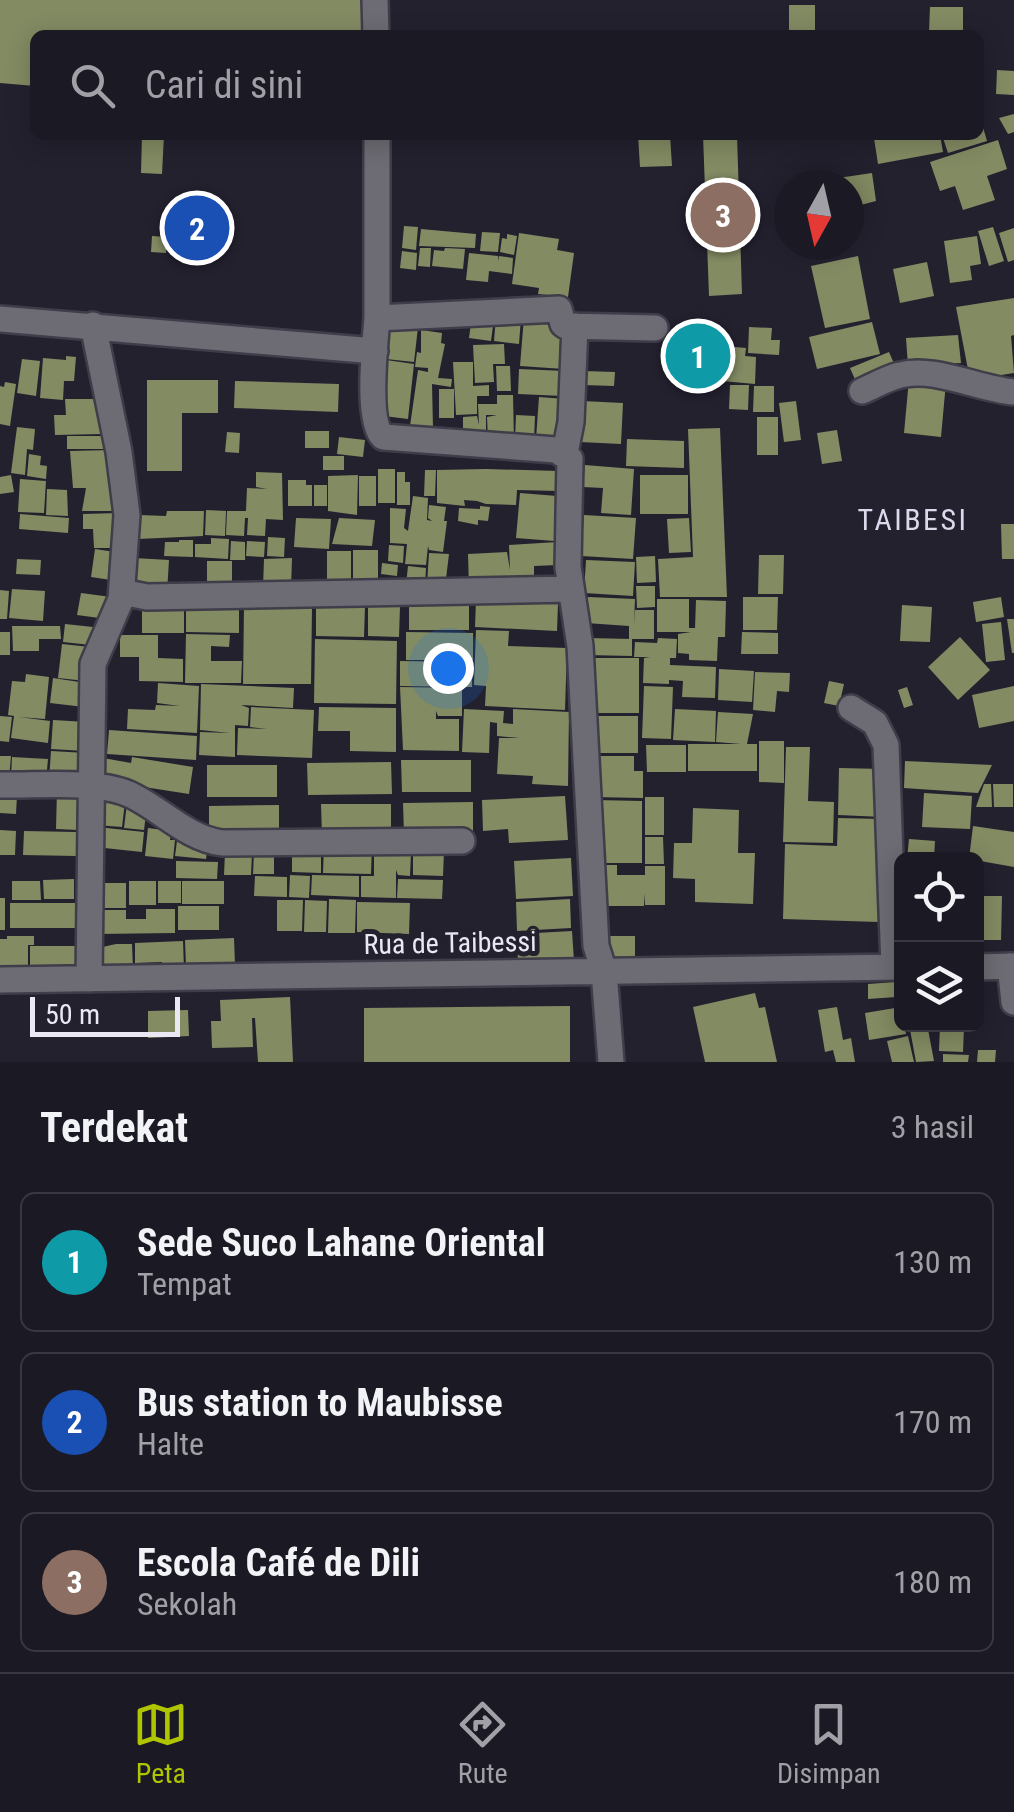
<!DOCTYPE html>
<html lang="id">
<head>
<meta charset="utf-8">
<style>
	body { margin:0; font-family:"Roboto Condensed",sans-serif; background:#282630; color:#f1f3f6 }
	.controls { position:absolute; right:30px; bottom:30px; display:grid; overflow:hidden; border-radius:15px; box-shadow:0 5px 25px #0003 }
	.controls button { width:90px; height:90px; display:grid; place-items:center; padding:0; border:0; border-bottom:2px solid #393841; background:#1b1923; color:#f1f3f6; font:50px sans-serif }
	.compass { position:absolute; left:774px; top:170px; width:90px; height:90px; border-radius:50%; background:#1b1923; box-shadow:0 5px 25px #0003; rotate:188deg }
	.scale { position:absolute; left:30px; bottom:25px; width:150px; box-sizing:border-box; padding-left:10px; border:5px solid #eae9f3; border-top:0; font-size:28px; line-height:35px; white-space:nowrap; color:#eae9f3; -webkit-text-stroke:8px #24212f; paint-order:stroke }
	.you { position:absolute; left:448px; top:668px; width:35px; height:35px; margin:-25px; border:8px solid #fff; border-radius:50%; background:#1a73e8; box-shadow:0 0 0 15px #1a73e833 }
	.badge { display:grid; place-items:center; width:65px; height:65px; border-radius:50%; background:#b0c501; color:#fff; font-size:32px; font-weight:700 }
	.pin { position:absolute; translate:-50% -50%; border:5px solid #fff; box-shadow:0 2px 10px #0006 }
	.list { margin:0; padding:0; list-style:none }
	h2 { display:flex; justify-content:space-between; align-items:center; height:130px; margin:0; padding:0 40px; font-size:42px }
	h2 small { font-size:32px; font-weight:400; color:#a0a0a6 }
	.list li { display:grid; grid-template-columns:65px 1fr auto; gap:30px; align-items:center; box-sizing:border-box; height:140px; margin:0 20px 20px; padding:0 20px; border:2px solid #393841; border-radius:15px }
	.list b { display:block; font-size:38px; white-space:nowrap }
	.list p { margin:0; font-size:32px; white-space:nowrap; color:#a0a0a6 }
	.list em { font-size:32px; font-style:normal; color:#a0a0a6 }
	.icon { flex:none; width:55px; height:55px; fill:none; stroke:currentColor; stroke-width:2; stroke-linecap:round; stroke-linejoin:round }
	.map { position:relative; flex:none; width:1014px; height:1062px; overflow:hidden }
	.search { position:absolute; background:#1b1923; box-shadow:0 5px 25px #0003; left:30px; right:30px; top:30px; height:110px; display:flex; align-items:center; gap:25px; box-sizing:border-box; padding:0 35px; border-radius:15px; color:#a0a0a6; font-size:38px }
	.sheet { height:610px; background:#1b1923 }
	nav { display:flex; justify-content:space-around; align-items:center; box-sizing:border-box; height:140px; border-top:2px solid #393841; background:#1b1923; font-size:28px; color:#a0a0a6 }
	nav a { display:grid; justify-items:center; gap:5px }
	nav .on { color:#b0c501 }
	.map>svg:first-child { display:block }
	.building { fill:#838b63 }
	.lines { fill:none; stroke-linecap:round; stroke-linejoin:round }
	.minor-casing { stroke:#403d4a; stroke-width:30 }
	.minor { stroke:#6d6c74; stroke-width:25 }
	.labels { text-anchor:middle; dominant-baseline:central; stroke-width:10; stroke-linejoin:round; paint-order:stroke }
	.street-label { font-size:28px; fill:#eae9f3; stroke:#24212f }
	.neighbourhood-label { font-size:30px; letter-spacing:2.5px; fill:#ddd9ed; stroke:#24212f }
</style>
</head>
<body>
<div class="map">
<svg width="1014" height="1062" viewBox="0 0 1014 1062">
	<rect width="100%" height="100%" fill="#24212f"/>
	<path class="building" d="M0,0h365l1,35h-331v51l-35,-3z
		M789,5h26v30h-26z
		M930,7h33v26l-34,-1z
		M997,70l17,1v24l-18,-1z
		M1014,114v18l-6,2 -9,-16z
		M980,117l7,24 -39,12 -6,-18h37z
		M142,135h22l-2,39 -21,-1z
		M638,135h32l2,31 -32,1z
		M703,135h34l5,159 -33,2z
		M889,135h51l3,17 -65,12 -4,-26z
		M998,140l9,29 -20,7 8,24 -32,10 -8,-24 -15,5 -10,-29z
		M872,173l4,28 -27,7v-23h-9l-2,-7z
		M404,226l14,1 -2,23 -14,-2z
		M993,227l11,34 -15,5 -11,-35z
		M1014,228v32l-6,2 -9,-29z
		M421,229l55,5 -1,14 -56,-2z
		M482,232l18,1 -2,19 -18,-1z
		M519,233l40,6 -2,11 17,3 -6,44 -30,-3 1,-6 -27,-4z
		M507,234l10,2 -3,19 -14,-3 2,-14 5,1z
		M152,236l15,1 -1,16 -15,-1z
		M977,236l4,28 -11,2 2,14 -22,3 -6,-42z
		M420,248h11l-1,19 -12,-1z
		M445,248l20,1 -2,20 -31,-3 2,-16 10,1z
		M402,251l15,2 -1,17 -16,-2z
		M469,253l29,3v5l1,-5 14,2 -1,16 -23,-3 -1,11 -22,-2z
		M858,256l12,63 -45,9 -14,-62z
		M927,262l7,34 -34,7 -7,-34z
		M1014,298v37l-3,1 3,37 -44,7 -14,-73z
		M472,316l22,2 -3,23 -22,-3z
		M496,316l25,2 -2,26 -25,-3z
		M524,317l38,2 -1,25 5,1 -2,24 -44,-3z
		M872,322l8,32 -63,15 -8,-32z
		M391,324l27,3 -4,35 -28,-3z
		M683,327l27,3 1,54 -25,-2z
		M749,327l23,1 -1,12h9l-1,15 -31,-2z
		M421,330l21,3 -1,10 4,1 -7,34 14,1 -1,8 -19,-3 1,45 -23,-3 8,-56 10,2v-4l-13,-1 2,-15 4,1z
		M958,335l3,28 -53,3 -2,-28z
		M504,344l1,20h-12l1,18 -19,1 -2,-38z
		M724,346l22,2 -1,8 11,1 -1,27 -33,-3z
		M889,352l7,16 -39,16 -7,-16z
		M66,356l10,1 -2,24h-10l-1,19 -23,-2 3,-40 23,2z
		M22,359l18,2 -4,35 -19,-3z
		M386,360l28,4 -6,55 -24,-3 -3,-13z
		M453,362h20v24l16,-1v11h-12v18l-21,1z
		M496,366h14l1,25h-14z
		M519,369l46,2 -2,25 -45,-2z
		M584,371l31,1 -1,14 -31,-1z
		M909,379l37,3 -5,55 -37,-4z
		M147,380h71v33h-36v58h-35z
		M235,381l104,3 -1,28 -104,-4z
		M5,382l11,2 -6,42 -10,-2v-38l4,1z
		M730,385h19l-1,25 -19,-1z
		M754,386h20v26h-21z
		M439,389h15v29h-15z
		M497,395h16l1,46h-26l-1,-24 10,-2h-11v26h-23v-24l14,-1 2,9 -1,-21h19z
		M539,397l26,2 -2,42 -27,-2z
		M65,399h33l4,35 -47,1 -1,-20h12z
		M582,401l41,2 -2,41 -41,-2z
		M796,401l5,39 -17,2 -5,-39z
		M516,415l19,1 -1,24 -19,-1z
		M757,417h21v38h-21z
		M17,427l18,2 -2,21 -6,-1 -2,26 -14,-2z
		M720,428l7,169h-67l-2,-38 35,-2 -5,-128z
		M837,430l5,31 -20,3 -5,-31z
		M305,431h24v17h-24z
		M227,432l13,1 -1,20 -14,-1z
		M67,436h37v13h-37z
		M339,437l26,3 -2,17 -26,-3z
		M627,439l57,2v27l-58,-2z
		M111,450l2,61h-31l4,-23h-13l-3,-37z
		M29,454l12,2 -1,9 7,1 -1,13 -19,-3z
		M323,456h21v14h-21z
		M585,465l49,4 -3,46 -30,-2 2,-25 -20,-1z
		M378,469h17v34h-17z
		M486,469l73,2 -1,20 -41,-1 -1,15 -30,-1 -9,-3 -13,-1 1,6 -28,-3v-33z
		M425,470h11l-1,26h-11z
		M256,472l26,1 1,47 -17,-1 -1,17 -18,-1 1,-17h-3l-1,18 -18,-1 1,-24h19l1,-23 20,1 -11,-2z
		M397,472h8v10h5v23h-13z
		M11,475l3,17 -14,2v-17z
		M358,475l-1,40 -29,-4v-35z
		M640,475h48v39h-48z
		M359,476h17v30h-17z
		M20,479l26,2 -2,32 -26,-1z
		M288,480h18v5h6v21h-24z
		M314,485h13v21h-13z
		M47,489l20,1 1,26 -22,-1z
		M520,493l37,3 -3,45 -38,-3z
		M413,496l15,2 -1,22 5,1 -4,-3 1,-13 17,2 -2,14h3l-4,31 -14,-2 -1,-4 -2,19 -21,-1 2,-20 -17,-1v-35l16,1 -2,19 4,3z
		M480,506l10,1 -2,14 -10,-1v5l-20,-4 1,-13 21,1z
		M206,510l20,1 -1,25 -20,-1z
		M167,511h37l-1,25 -65,3 1,-24 27,1z
		M119,513v35h-25l-1,-19h-10v-15z
		M20,514l49,4 -1,15 -49,-4z
		M584,515l52,3 -3,41 -52,-3z
		M296,518l35,1 -2,30 -35,-2z
		M339,518l36,2 -3,26 -40,-2z
		M689,518l2,34 -22,1 -2,-34z
		M1001,524h13v35h-12z
		M268,537l17,1 -1,19 -17,-1z
		M211,538l18,1 -1,20 -33,-2v-13h16z
		M179,540h14v17l-29,-1 1,-14h14z
		M231,541l14,1v18h-15z
		M247,541l18,1 -1,15 -18,-1z
		M557,542l1,23 -24,1v19l-65,3 -1,-34 39,-2 3,18 -1,-25z
		M389,545l15,1 -1,17 -15,-2z
		M95,549l20,3 -4,28 -20,-3z
		M353,550h25v33h-25z
		M327,551h24v32h-24z
		M429,553l20,1 -4,33 -18,-2z
		M759,555h25l-1,39h-25z
		M655,556l1,26 -19,1 -1,-26z
		M134,558l35,2 -2,33 -34,-2z
		M292,558l-1,30h-28l1,-29z
		M17,559l24,1 -1,15 -24,-1z
		M586,560l49,2 -2,34 -49,-3z
		M207,561h25v31h-25z
		M382,563l16,2 -1,11 -16,-2z
		M408,566l18,2 -1,19 -19,-2z
		M636,586h19v21l-18,1z
		M12,589l33,2 -2,30 -34,-3z
		M0,590l9,1 -2,28h-7z
		M81,593l30,4 -4,22 -30,-4z
		M588,597l47,2 -1,27 1,-16h19v29h-25v-13l-43,-3z
		M743,597h35l-1,33h-34z
		M1001,597l3,20 -28,5 -3,-20z
		M657,599h32v29h6l1,-28 30,1 -1,36h-7l-1,24 -28,-1v-6l-11,-1v-19l13,-2h-34z
		M476,600l82,4 -1,27 -82,-4z
		M142,603l42,1v29h-42z
		M409,604l60,1v25h-60z
		M186,605h53v28l-53,-1z
		M316,605l49,1 -1,31 -48,-1z
		M368,605l32,1 -1,31 -31,-1z
		M902,605l30,2 -2,35 -30,-1z
		M244,606l68,1 -1,77h-68z
		M1007,619h7v34h-2z
		M1001,622l4,38 -19,2 -4,-38z
		M65,624l28,3 -2,18 -28,-3z
		M12,626h48l1,13h-22v12h-26z
		M476,630l33,1 -1,15 59,2 -2,62 -80,-4 1,-20 -12,-1z
		M0,632h10v23h-10z
		M406,632l67,1v27h-67z
		M742,632l36,1v21h-37z
		M186,634l44,1 -1,12 -18,-1v15h31l-1,22h-56z
		M120,635h38v23l25,1v23l-44,-1v-24h-19z
		M960,637l30,33 -32,30 -30,-33z
		M587,638l45,1v17l-45,-1z
		M658,638l19,1 -1,19h-6v7l46,2 -1,31 -33,-1 1,-16 -14,-1v4l-26,-1 1,-25 6,-1h-16l1,-15 22,1z
		M315,639l82,2 -1,63 -82,-1z
		M62,644l28,3 -4,34 -28,-3z
		M587,658h52v55h-52z
		M400,661l72,1v25l-72,-1z
		M719,669l35,2 -2,31 -34,-2z
		M755,672l35,1 -1,19 -12,-1 -2,21 -22,-2z
		M26,674l23,3 -4,42 -26,-2 31,4 -2,22 -37,-5 3,-22 -6,-1 4,-34 13,1z
		M53,678l33,5 -2,24 -34,-4z
		M829,681l15,3 -5,22 -15,-3z
		M158,683l41,3 -2,47 -70,-4 1,-20 27,1 1,-5 24,1 -23,-3z
		M201,684l93,4 -1,20 -52,-3 8,3 -1,18 -13,-1v32l-36,-2 1,-23 30,1 -30,-3z
		M644,686l29,1 -2,52 -29,-1z
		M1014,686v35l-35,7 -7,-33z
		M400,687l62,1v28h-24l-2,-5v8h23v32l-56,-1z
		M907,687l6,18 -9,3 -6,-18z
		M251,707l63,3 -2,48 -75,-3 1,-27 29,1 -17,-2z
		M319,707l77,1v44l-46,-1v-20h-32z
		M464,709l40,2 -1,12 10,1v-15l56,3 -1,74 -36,-2 1,-8 -36,-2 2,-36h21l-23,-2v-13l-7,-1 -1,31 -27,-1z
		M675,709l41,2 -1,31 -42,-2z
		M718,712l35,2 -6,30h10v27h-69v-27h53l-25,-2z
		M0,716l12,1 -3,25 -9,-1z
		M591,716h47v37h-47z
		M53,720l34,2 -2,29 -34,-2z
		M109,730l88,6 -1,24 -89,-6z
		M759,741h25v42l-25,-1z
		M646,745h40v27h-39z
		M786,747h24l-2,54 26,1 -1,41 -50,-1z
		M51,751l35,2 -1,29 -36,-2z
		M0,756h11l-2,23 -9,-1z
		M593,756h41v15h9v27l-50,-1z
		M12,757l36,2 -2,22 -35,-3z
		M132,757l61,10 -4,27 -90,-14 4,-22 28,5z
		M401,760h70v32h-69z
		M905,761l87,4 -14,28 -74,-5z
		M391,762l1,32 -84,1 -1,-32z
		M207,765h70v32h-70z
		M839,768l45,1 -1,48 -45,-2z
		M984,784h7l1,23h-16z
		M993,784h20v23h-19z
		M57,790l24,1 -3,39 -22,-1z
		M0,793l17,2 -1,19 -16,-1z
		M924,793l48,3 -2,33 -48,-2z
		M565,796l3,44 -59,3 -1,-14 -25,2 -1,-31z
		M645,797h19v38h-19z
		M99,800l26,2 -3,25 -26,-2z
		M595,800l47,1v62h-47z
		M473,802v32l-69,1 -1,-32z
		M127,803l20,3 -3,24 -20,-2z
		M321,804h70v31l-69,1z
		M279,805v32l-70,1v-32z
		M693,808l46,2 -1,43h17l-2,51 -58,-2v-23l-22,-1 1,-35h18z
		M838,818l45,1 -4,103 -96,-3 2,-75 52,2z
		M973,826l41,6v35l-45,-8z
		M97,827l47,5 -2,20 -47,-5z
		M148,828l23,3 -1,9h5l-2,19 -28,-3z
		M0,830l16,1 -1,24h-15z
		M24,831l52,1v24l-53,-1z
		M645,837h18l1,27h-19z
		M909,839l26,2 -1,18h-27z
		M177,841l31,3 -2,15 -31,-3z
		M324,844l48,1 -1,29 -48,-1z
		M292,846l29,1v26l-29,-1z
		M413,850l31,1 -1,25 -30,-1z
		M254,851l20,1v22h-21z
		M374,852l37,1 -1,23 -12,-1 -2,-5v28l-35,-1v-21h13z
		M225,853h27l-1,22h-27z
		M571,858l2,38 -57,3 -2,-38z
		M176,861l42,1 -1,17 -41,-1z
		M596,865h21v10h28v-9h20v39h-20l-1,-12v13h-48z
		M290,875l20,1 -1,22 -20,-1z
		M312,875l47,1v21l-48,-2z
		M255,876l32,1v20l-33,-1z
		M74,879v20h-30l-1,-19z
		M398,879l45,1 -1,19 -45,-1z
		M12,881h28l1,19h-29z
		M129,881h27v24h-27z
		M158,881h23v22h-23z
		M182,881h42v23h-42z
		M97,883h29v25h-29z
		M976,896h26l-1,44h-25z
		M0,898h5v32h-5z
		M329,899l27,1 -1,33h-27z
		M570,899l1,29 -54,3 -1,-29z
		M277,900h26l-1,31h-25z
		M305,900l22,1 -1,31h-22z
		M357,902l53,1 -1,31 -52,-2z
		M10,903h66v25h-66z
		M178,906h41v24h-41z
		M146,909h29v24l-79,1v-24h30v9h20z
		M572,931l2,30 -56,2 -1,-29z
		M7,936h27v9h-6v26l-28,2v-34h7z
		M607,936h28v23h-28z
		M234,938l1,27 -49,2 -1,-27z
		M183,941l1,28 -22,1v-8l-27,1v-20z
		M116,944h16l1,25 -34,2 -1,-23z
		M30,946h51v25h-51z
		M895,982l1,15 -28,2v-15z
		M755,993l4,15 6,-1 12,55h-72l-12,-55z
		M290,997l3,65h-35l-3,-44h-3l1,29 -41,1 -1,-27h10l-1,-21z
		M570,1006v56h-206v-54z
		M837,1007l6,33 8,-2 4,24h-19l-3,-12 -8,2 -7,-42z
		M901,1007v17h3l2,10 -37,6 -4,-27z
		M188,1010l1,26 -41,2v-27z
		M909,1024h18l7,37 -18,1z
		M940,1024l24,3 -1,25 -24,-1z
		M908,1036l6,26h-22l-5,-21z
		M978,1050h18l-1,12h-18z
		M943,1054l26,1 -1,7h-25z"/>
	<g class="lines">
		<defs>
			<path id="minor" d="M375,0l1,35
				M377,318v-183
				M0,319l375,32
				M862,391c12,-5 25,-13 38,-16 35,-9 78,14 114,17
				M565,453l6,-31 4,-96
				M122,592l25,5 424,-8
				M851,708l24,15 11,22 8,222
				M0,785c37,1 100,-6 133,11 30,15 54,42 89,47l240,-2
				M1010,966l4,36
				M976,967l38,-1
				M89,979l4,-315 28,-65 6,-84 -8,-63 -26,-127
				M0,980l902,-13
				M611,1062l-7,-91 -8,-25 -16,-300 -12,-79 2,-108 -14,-9 -173,-13c-17,-16 -8,-94 -6,-119l182,-9 4,15 3,2 89,2"/>
		</defs>
		<use href="#minor" class="minor-casing"/>
		<use href="#minor" class="minor"/>
	</g>
	<g class="labels">
		<g class="street-label">
			<text transform="translate(450 943) rotate(-1)">Rua de Taibessi</text>
		</g>
		<g class="neighbourhood-label">
			<text x="913" y="519">TAIBESI</text>
		</g>
	</g>
</svg>
<div class="controls">
<button><svg class="icon" aria-label="locate" viewBox="0 0 24 24"><circle cx="12" cy="12" r="6"/><path d="M12 2v4M12 18v4M2 12h4M18 12h4"/></svg></button>
<button><svg class="icon" aria-label="layers" viewBox="0 0 24 24"><path d="M12 4l9 5-9 5-9-5zM3 14l9 5 9-5"/></svg></button>
</div>
<svg class="compass" viewBox="-18 -18 36 36"><path d="M0-13l5 13h-10z" fill="#e53935"/><path d="M0 13l5-13h-10z" fill="#a0a0a6"/></svg>
<div class="scale">50 m</div>
<div class="you"></div>
<div class="pin badge" style="left:698px;top:356px;background:#0f9aa8">1</div>
<div class="pin badge" style="left:197px;top:228px;background:#1a4fb4">2</div>
<div class="pin badge" style="left:723px;top:215px;background:#8d6e63">3</div>
<div class="search"><svg class="icon" aria-label="search" viewBox="0 0 24 24"><circle cx="10" cy="10" r="6"/><path d="M15 15l6 6"/></svg>Cari di sini</div>
</div>
<section class="sheet">
<h2>Terdekat<small>3 hasil</small></h2>
<ul class="list">
<li><span class="badge" style="background:#0f9aa8">1</span><div><b>Sede Suco Lahane Oriental</b><p>Tempat</p></div><em>130 m</em></li>
<li><span class="badge" style="background:#1a4fb4">2</span><div><b>Bus station to Maubisse</b><p>Halte</p></div><em>170 m</em></li>
<li><span class="badge" style="background:#8d6e63">3</span><div><b>Escola Café de Dili</b><p>Sekolah</p></div><em>180 m</em></li>
</ul>
</section>
<nav>
<a class="on"><svg class="icon" aria-label="map" viewBox="0 0 24 24"><path d="M3 6l6-2 6 2 6-2v14l-6 2-6-2-6 2zM9 4v14M15 6v14"/></svg>Peta</a>
<a><svg class="icon" aria-label="directions" viewBox="0 0 24 24"><path d="M12 3l9 9-9 9-9-9zM9 14v-3h6M13 9l2 2-2 2"/></svg>Rute</a>
<a><svg class="icon" aria-label="saved" viewBox="0 0 24 24"><path d="M7 4h10v16l-5-4-5 4z"/></svg>Disimpan</a>
</nav>
</body>
</html>
